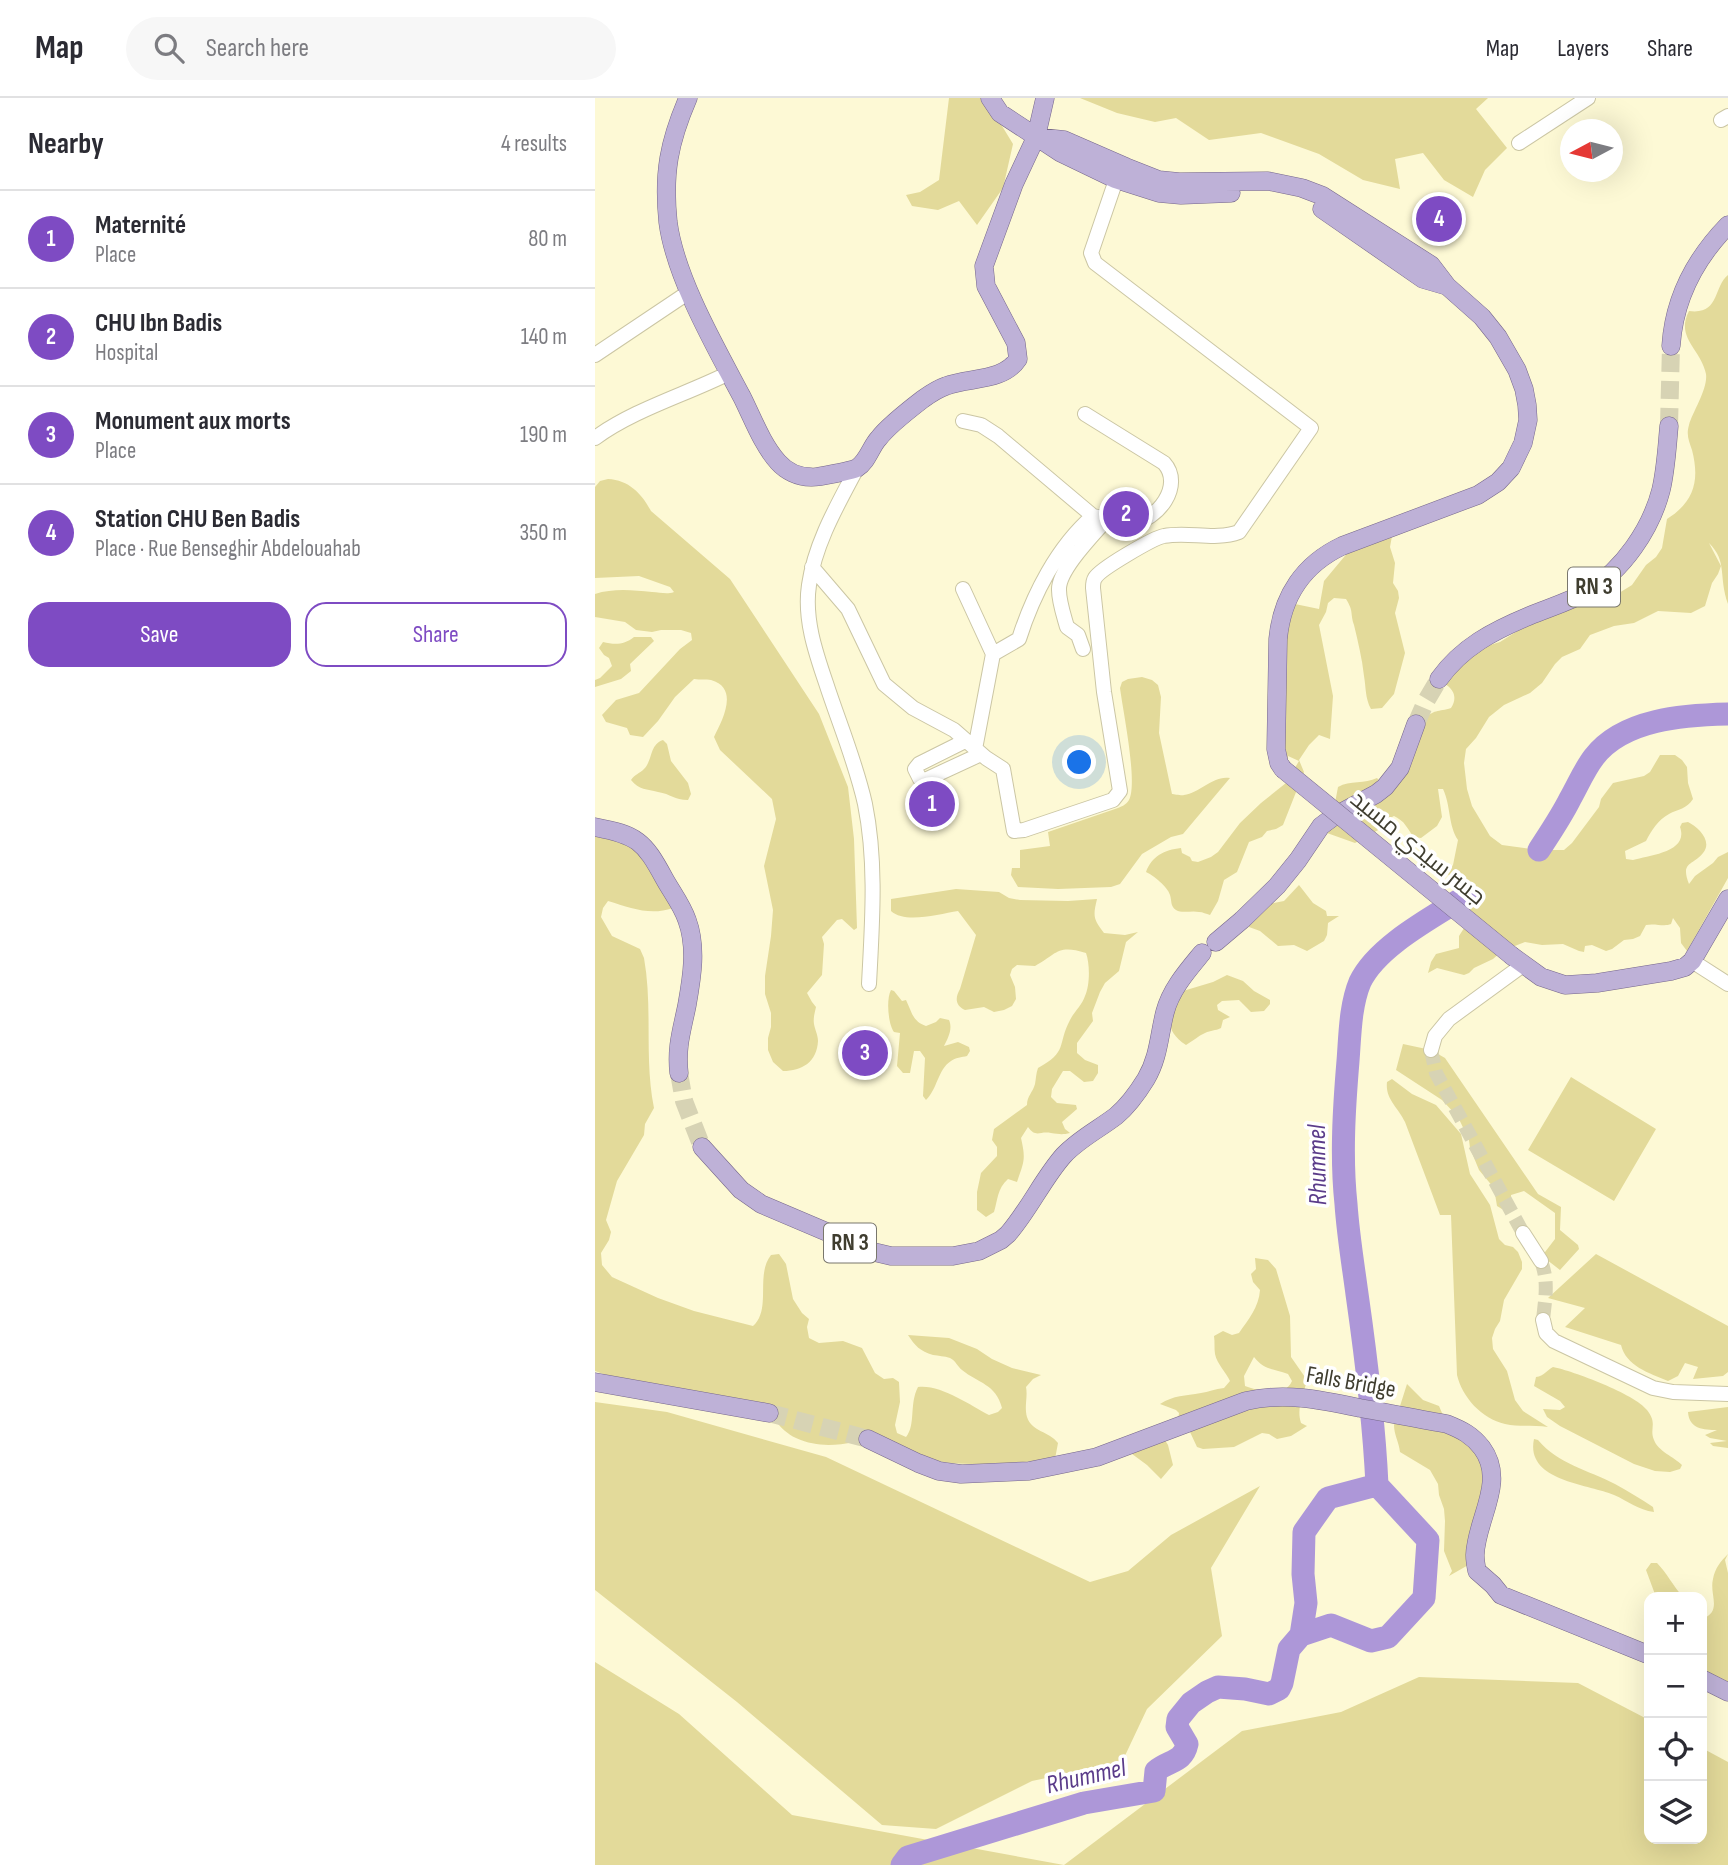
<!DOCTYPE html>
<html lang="en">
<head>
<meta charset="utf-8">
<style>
	body { margin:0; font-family:"Sofia Sans Condensed",Cairo,sans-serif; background:#f7f7f7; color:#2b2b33 }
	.controls { position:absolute; right:21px; bottom:21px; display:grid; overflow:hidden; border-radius:14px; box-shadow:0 7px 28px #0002 }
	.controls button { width:63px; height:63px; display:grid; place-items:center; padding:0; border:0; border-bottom:2px solid #e1e1e2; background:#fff; color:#2b2b33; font:35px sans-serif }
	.compass { position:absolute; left:965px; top:21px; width:63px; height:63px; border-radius:50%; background:#fff; box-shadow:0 7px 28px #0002; rotate:263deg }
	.you { position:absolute; left:485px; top:665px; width:24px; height:24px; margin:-18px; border:5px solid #fff; border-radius:50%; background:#1a73e8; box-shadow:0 0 0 10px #1a73e833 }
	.badge { display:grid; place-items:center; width:46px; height:46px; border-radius:50%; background:#7e4bc3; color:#fff; font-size:23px; font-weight:700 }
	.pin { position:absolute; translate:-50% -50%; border:4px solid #fff; box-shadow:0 2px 7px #0006 }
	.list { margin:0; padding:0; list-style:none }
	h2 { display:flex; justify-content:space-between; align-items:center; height:91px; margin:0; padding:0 28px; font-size:30px }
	h2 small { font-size:23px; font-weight:400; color:#7c7c81 }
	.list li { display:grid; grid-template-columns:46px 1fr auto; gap:21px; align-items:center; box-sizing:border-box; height:98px; padding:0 28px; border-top:2px solid #e1e1e2 }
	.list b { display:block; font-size:26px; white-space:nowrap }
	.list p { margin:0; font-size:23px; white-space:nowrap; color:#7c7c81 }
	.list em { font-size:23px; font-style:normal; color:#7c7c81 }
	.actions { display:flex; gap:14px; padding:21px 28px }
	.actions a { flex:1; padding:16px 0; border:2px solid #7e4bc3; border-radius:21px; text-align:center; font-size:24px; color:#7e4bc3 }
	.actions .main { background:#7e4bc3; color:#fff }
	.icon { flex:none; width:38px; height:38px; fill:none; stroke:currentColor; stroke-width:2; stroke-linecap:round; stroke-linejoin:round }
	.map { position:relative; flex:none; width:1133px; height:1767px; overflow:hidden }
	header { display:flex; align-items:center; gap:42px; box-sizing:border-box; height:98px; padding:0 35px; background:#fff; border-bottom:2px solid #e1e1e2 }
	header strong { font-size:33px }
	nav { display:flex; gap:38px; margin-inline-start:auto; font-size:24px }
	.search { width:490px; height:63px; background:#f7f7f7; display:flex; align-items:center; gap:18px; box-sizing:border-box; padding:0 24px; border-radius:38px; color:#7c7c81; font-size:26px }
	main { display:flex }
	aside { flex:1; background:#fff }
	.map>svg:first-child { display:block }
	.green { fill:#e3da9a; fill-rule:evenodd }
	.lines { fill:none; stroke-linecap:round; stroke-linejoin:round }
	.river { stroke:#ad97d8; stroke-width:23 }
	.minor-tunnel { stroke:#d7d3b4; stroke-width:14; stroke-dasharray:14 7; stroke-linecap:butt }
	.major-tunnel { stroke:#d7d3b4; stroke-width:18; stroke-dasharray:18 9; stroke-linecap:butt }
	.minor-casing { stroke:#cbc6a4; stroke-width:16 }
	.major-casing { stroke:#76678b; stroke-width:19 }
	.minor { stroke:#fff; stroke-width:14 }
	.major { stroke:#beb1d7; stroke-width:18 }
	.major-bridge-casing { stroke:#76678b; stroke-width:19; stroke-linecap:butt }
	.major-bridge { stroke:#beb1d7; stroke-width:18 }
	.labels { text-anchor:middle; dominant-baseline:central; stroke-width:7; stroke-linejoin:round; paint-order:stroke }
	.shield { fill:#fff; stroke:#79776d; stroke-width:2 }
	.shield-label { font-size:23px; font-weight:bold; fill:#3f3d2f }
	.street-label { font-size:24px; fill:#3f3d2f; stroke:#fff }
	.water-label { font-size:26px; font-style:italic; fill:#5b3c8a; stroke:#fff }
</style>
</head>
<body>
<header>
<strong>Map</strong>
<div class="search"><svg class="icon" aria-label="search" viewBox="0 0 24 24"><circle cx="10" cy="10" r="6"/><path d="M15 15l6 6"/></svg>Search here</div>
<nav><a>Map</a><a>Layers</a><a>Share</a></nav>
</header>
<main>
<aside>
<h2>Nearby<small>4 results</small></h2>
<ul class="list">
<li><span class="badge">1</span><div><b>Maternité</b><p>Place</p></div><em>80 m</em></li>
<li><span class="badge">2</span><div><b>CHU Ibn Badis</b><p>Hospital</p></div><em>140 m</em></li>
<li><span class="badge">3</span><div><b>Monument aux morts</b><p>Place</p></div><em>190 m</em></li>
<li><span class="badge">4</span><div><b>Station CHU Ben Badis</b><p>Place · Rue Benseghir Abdelouahab</p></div><em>350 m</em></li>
</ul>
<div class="actions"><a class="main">Save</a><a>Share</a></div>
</aside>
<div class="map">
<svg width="1133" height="1767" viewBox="0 0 1133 1767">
	<rect width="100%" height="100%" fill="#fdf9d5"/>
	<path class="green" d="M354,0h36l28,46 -10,44 -26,37 -18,-24 -21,9 -26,-4 -6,-11 14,-3 19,-12z
		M485,0h408l-12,11 31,39 -22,22 -12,27 -29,-17 -21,-27 -28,6 5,30 -37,-9 -44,-26 -58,-21 -52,7 -33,-22 -21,4 -38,-9z
		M1133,177v329c-10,-28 0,-42 -19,-61l12,23 -3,8 -6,9 -7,23 -14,7 -33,-2 -24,12 -20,3 -24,9 -10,14 -18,8 -7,7 -13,19 -12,10 -26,12 -15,12 -13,21 -10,11 -2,14 3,26 5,17 18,30 12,9 37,5h25l8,-7 27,-36 2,-8 12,-16 31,-7 6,-4 10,-17h15l7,5 5,7 1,16 5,16c-6,10 -15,10 -24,15 -11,6 -18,17 -23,27l-21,10 1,8 7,1c17,-5 56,-8 47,-33l2,-4 6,-1c10,5 25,19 15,31 -10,13 -23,8 -14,31l6,-8 18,-13 5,-6 10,-5v26l-41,73 -6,-8 -1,-15 -7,-10 -2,6c-7,3 -16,-1 -25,1l-6,11 -7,3 -9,1 -12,9 -6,2 -14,-6 -7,1 -1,6 -5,-1 -16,-7 -21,1 -17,-3 -23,9 -9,8 -19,9 -5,5 -5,2 -27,-7 -9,5 3,-11 5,-8 23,-6v-12l7,-11v-29l-19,-23 6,-8 5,-25c-10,-15 -7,-34 -15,-51h-5l4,28 -5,9 -16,12c-10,-1 -10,-6 -15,-12 -3,-5 -8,-8 -12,-10l-14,7v6l-25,14 -28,-10 -2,-5 10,-25 3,-16c12,-7 27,-3 39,-9l12,14 21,-26 15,-46c7,-11 14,-8 26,-12 6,-9 4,-18 -6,-24l3,-7 32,-29 20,-6 30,-19 41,-16 35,-6 26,-16 14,-20 10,-8 6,-9 5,-29c27,-17 33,-38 25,-69 -3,-9 -6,-15 -3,-25 4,-14 19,-36 17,-51 -5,-25 -31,-36 -17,-63 31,4 24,-24 39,-36z
		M13,381c21,1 34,15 43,32l79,68 89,135 29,73 6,52 3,89 -3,2 -12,-11 -5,1 -15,17 2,7 -2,31 -15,18 5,9 4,5c-1,5 -3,11 -2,17 1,6 4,11 4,17 -1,21 -16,30 -35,30l-10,-9 -5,-12v-12l3,-11v-14l-6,-19v-18l6,-40 2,-26 -9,-44 12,-47 -4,-20 -52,-49 -6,-13c8,-16 26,-49 -3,-57 -5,-1 -11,0 -17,-1l-19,18 -17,24 -15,16 -13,-2 -3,-7 -21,-6 -4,-7 14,-15 23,-7 41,-44 12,-9 -1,-7 -10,-3h-20l-9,2 -16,-2 -11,-8 -30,-5v-23c18,-6 38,-4 57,-2 8,0 14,3 22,0l-4,-5 -31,-11 -44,2v-91l5,-6z
		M797,438l-2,11 5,16 -2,20 5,8 1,7 -4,15 10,40 -11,41 -12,14 -11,1c-6,-11 -5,-22 -7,-33 -2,-18 -6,-34 -10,-51 -4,-12 0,-13 -8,-26l-12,-1 -6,5 -2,9 -7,13 14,71 -3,43 -11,-4 -10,10 -10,15 5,12 -21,53 -7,4 -9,2 -5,6 -13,5 -12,30 -13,8 -6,21 -8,14c-4,-1 -7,-3 -11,-3 -8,-2 -16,2 -23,-2 -6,-4 -4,-9 -6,-15 -2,-8 -17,-20 -24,-23 6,-16 18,-22 35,-24l1,5 8,4 2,4 6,1 13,-5 7,-5 22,-29 21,-20 25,-20 13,-22 -11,-5 -1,7 -3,-7v-116l11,-36 24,5 5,-28 25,-30z
		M39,539h17l3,4 -24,23 1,7 -10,8 -26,8v-7l5,-2 12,-12 -3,-8 -5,-3 -5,-7 4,-6c12,3 21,3 31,-5z
		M547,579l10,3 6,5 3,12 -2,36 13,61c2,0 10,2 12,1 16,-2 29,-20 46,-17l-47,56 -12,3 -29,17 -22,30 -9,3 -53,2 -40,-2 -7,-12 1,-7h8v-18l30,-4 -2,-14 67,-23c6,-2 11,-4 14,-9 9,-17 -6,-89 -9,-112l2,-6 6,-3z
		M68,642l4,4 4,17 17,22 3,11 -3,6c-14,0 -17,-6 -30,-8 -11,-3 -19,-2 -27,-12 4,-6 8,-6 13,-11 9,-9 5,-24 19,-29z
		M0,734l26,8 16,11 36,57c-23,8 -42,0 -65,-7l-5,7 -2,9 11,19 28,13 4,9c9,50 0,100 10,150l-9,16 -1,11 -27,46 -11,39 5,12 -2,8 -8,13 1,12 10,12 46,21 36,13 59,15c19,-17 2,-51 18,-71l8,-1 7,10 7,35 9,14 7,6 -2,8 2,11 10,5 24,-2 19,7 13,25 9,6 9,-1 6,4 1,20 -5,23 2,8 9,4c10,-12 3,-33 12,-50 22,-3 52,18 71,28l9,-3 4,-4c-6,-24 -24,-25 -40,-38 -5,-4 -6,-9 -12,-12 -6,-2 -11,-2 -17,-3 -13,-4 -18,-9 -25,-20l41,3 28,11 15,10 20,9 29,7 -8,4 -7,8c2,10 -2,19 1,30 5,15 22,14 31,26l-3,16c-39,4 -90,9 -129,0 -19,-5 -37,-17 -56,-20 -5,-1 -11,2 -16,3 -20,4 -38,5 -58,-4 -19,-9 -23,-25 -38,-36l-152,-27 -11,-4z
		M704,787l14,18 13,8 1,5h12l-11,7 -1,12 -3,6 -17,10 -13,-6 -16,1 -18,-15 -11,-4v-7l20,-16 15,-3z
		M361,791l43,3 10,6 11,2 48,1 29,-2c-4,17 -4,20 7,34l21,2 13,-3 -12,10 -7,29 -14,12 -5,9 -8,21 1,8 -16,22v10l8,7 13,5v8l-5,8 -9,1 -14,-11h-7l-11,18 -1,8 6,6 19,2 1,4 -15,13 3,7 5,4c-8,2 -11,1 -19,0 -12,-2 -15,5 -23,-6l-7,11c5,22 3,23 -4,44l-9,-3c-11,10 -10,20 -14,33l-8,5 -9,-7v-18l4,-19 16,-17v-9l-5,-7 2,-11 33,-24c0,-9 6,-13 8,-21 1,-5 1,-11 3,-16 30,-16 19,-23 32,-48 4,-8 12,-15 15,-24 5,-11 5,-32 1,-43 -29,-9 -29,1 -51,13l-18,-1 -5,4 -2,6 5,12 1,12 -4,7 -8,4 -10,2 -10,-5 -19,3c-10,-5 -10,-12 -5,-21l16,-54 -18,-24c-19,3 -53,13 -67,0v-12z
		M632,877l16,6 11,10 16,9v4l-6,7 -13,1 -12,-12 -17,1 -5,4 1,5 12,7 -7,3 -2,8c-6,3 -10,2 -16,5 -7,3 -12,8 -19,12 -26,-18 -15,-31 -3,-54l30,-9z
		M296,892l3,1 8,10 4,-1c6,12 6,21 20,26l10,-4 4,-4 9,2c4,9 -1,18 -5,26l14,-4 11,5 1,4 -3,5c-5,1 -12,2 -16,5 -13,8 -14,29 -25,39l-3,-4 2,-38 -5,-7h-6l-4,22h-7l-6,-7 3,-33 -6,-1c-6,-8 -8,-33 -3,-42z
		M808,946l28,6 14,8 93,136 23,13 -1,23 18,15 1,4 -19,21 -18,-14 13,-17v-26l-31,-22 -13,4v5l-9,9 -5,-3 -3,-18 -15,-18 -9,-22 -1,-8 -11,-23 -16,-17 -46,-30z
		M976,979l85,52 -42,72 -86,-51z
		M797,981l20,15 24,11 25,29 9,40 20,31 9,34 6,6 8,2 5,5 4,10v7l-18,31 -4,21 -5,8 -3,9 1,11 14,22 8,29 8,11 25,16c-14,-2 -29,0 -43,-3 -23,-5 -43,-27 -48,-49l-6,-160h-11l-35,-93c-7,-15 -20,-23 -18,-40z
		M1001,1156l132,72v46l-5,4 -30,3 5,-12 -13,-4 -7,13 -10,5c-19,-8 -42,-15 -47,-36l-56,-18 20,-19 -37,-10z
		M660,1160l13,2 8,9 14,47 1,41 16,23c-3,14 -11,28 -6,43l6,3 -16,10 -14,3 -8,-5 -7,-1 -28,14 -31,2 -6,-2 -7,-15 -12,-12 1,-7 -3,-3 -16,-6c14,-9 25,-8 41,-11 7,-1 14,-4 23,-5l6,-7c-4,-9 -13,-17 -15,-27 -1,-6 0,-12 -1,-18l9,-5 9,4 7,-2c9,-13 20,-26 21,-43l-7,-8 -2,-8 5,-5zM659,1259c11,14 19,11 34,17l4,7c-8,18 -33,10 -47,5l-1,-10z
		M958,1269c20,4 82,27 94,43 11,14 2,18 7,30 4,11 20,17 28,25l-2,4 -10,3 -15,-1 -21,-7 -74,-38 -13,-9 -4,-8 17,1 5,-3 -5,-6 -26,-15 2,-9c8,-1 11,-7 17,-10z
		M812,1286l16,16 16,6 3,7 5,7 26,25 13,30 -16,89 -21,12 3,-5 -8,-20 1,-30 -1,-12 -5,-14 -1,-11 -8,-14 -30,-18c-1,-10 -6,-17 -6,-27z
		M0,1304l72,10 159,45 264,125 38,-11 43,-36 89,-49 -49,82 11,68 -75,73 -25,53 -90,19 -96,48 -54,-4 -145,-123 -142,-112z
		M1133,1309v41l-15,-2 -3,-3 17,-2 -17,-3 -5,-3 12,-5c-13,0 -28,-1 -29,-18z
		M568,1339l5,8 5,20 -12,14 -14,-14 -19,-14z
		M939,1341l4,1c20,24 50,30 77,44 13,7 26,15 38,23l1,5c-16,-2 -26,-11 -40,-17 -26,-11 -89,-14 -80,-56z
		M1133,1456l-3,6 3,13v112l-26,-14v-52c21,-8 7,-24 11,-40 2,-11 8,-18 15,-25z
		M1056,1465h6c10,10 16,23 26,34h-27l-10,-27z
		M0,1564l84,52 113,101 272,50 178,-134 99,-19 78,-35 159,6 71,37v119h53v-91l26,14v103h-1133z"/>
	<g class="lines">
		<path class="river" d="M944,752c11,-17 22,-33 31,-51 8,-14 14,-29 24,-42 29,-38 90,-42 134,-43
			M706,1537l30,-10 40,16 17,-4 36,-39 4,-58 -51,-55
			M307,1767l6,-8 176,-54 70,-12 2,-20c13,-11 27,-8 31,-27l-10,-17 1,-8 13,-16 16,-11 11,-5 27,2 24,5 10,-5 3,-6 7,-34 12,-14 5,-32 -3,-29 1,-42 24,-34 49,-13c-3,-64 -11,-128 -20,-191 -4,-30 -9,-60 -11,-90 -5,-47 -2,-95 2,-143 2,-25 2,-55 12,-79 17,-36 73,-65 106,-86"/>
		<path class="minor-tunnel" d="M836,952l5,23 87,160
			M946,1163c8,21 4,38 2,59"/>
		<path class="major-tunnel" d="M1074,328l2,-80
			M821,626l10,-23 13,-22
			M84,975l5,28 18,46
			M174,1315l99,26"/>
		<defs>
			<path id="minor" d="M1126,22l7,-4
				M924,45l69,-45
				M0,257l94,-63
				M368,323l18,4 17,11 95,80
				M0,340c40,-29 90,-43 134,-65
				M262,370c-19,36 -42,75 -48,117 -5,33 6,66 17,98 13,40 30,80 39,121 12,59 7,121 4,180
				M217,469l36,42 36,75 29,24 41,22 32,28 17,11 11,62 10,-1 89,-30 7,-9 -16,-99 -11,-104c0,-4 0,-7 2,-10 5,-9 58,-40 69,-42 24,-5 51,5 75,-4l72,-104 -216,-165 -4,-10 28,-82
				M368,491l30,65
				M488,551l-5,-14 -11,-8c-3,-11 -8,-25 -8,-37 -1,-20 35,-56 48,-71
				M370,643l-46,23 -4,5 5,10 5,1 56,-26
				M380,651l18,-95 26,-15c14,-44 38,-92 74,-123 11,2 29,8 38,7 27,-2 53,-38 33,-60l-79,-49
				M1097,863l36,23
				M836,952l4,-14 14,-17 74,-54
				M928,1135l18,28
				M948,1222l3,13 8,8 99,47 20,4 55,2"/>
			<path id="major" d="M93,0c-19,44 -25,75 -20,124 7,55 48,126 74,175 11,22 20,47 36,65 8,9 20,15 33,15 5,1 42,-7 46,-9 11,-7 14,-22 22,-30 10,-13 31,-29 44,-39 7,-5 14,-10 23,-13 23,-9 57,-4 72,-27l-2,-16 -30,-57 -2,-20 30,-82 22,-47 9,-39
				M395,0l10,15 61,40 54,26 44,14 22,2 50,-2
				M441,39l28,3 62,27 33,13 20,2 89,-1 34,7 21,8 108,69 16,21 35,31 16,20 19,33 7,19 3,16 1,15 -5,23 -12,25 -13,14 -20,13 -136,51c-38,18 -60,50 -64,93l-2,110 3,14 4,6
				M727,111l101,70 24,7
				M1076,248c3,-47 24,-87 57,-121
				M844,581c23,-32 54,-48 90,-63 19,-8 40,-14 59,-25 35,-21 63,-62 73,-101 5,-21 6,-43 8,-64
				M0,729c42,8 49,14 69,51 7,13 18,27 23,42 10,27 5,57 0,85 -5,25 -11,42 -8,68
				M621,844l26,-22 35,-34 21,-26 23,-34 12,-9 43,-23 9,-7 15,-19 16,-44
				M917,858l29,21 24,8 32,-2 74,-12 14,-4 7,-6 36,-62
				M107,1049l39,43 20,14 113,48 17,4h62l26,-5 22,-11 7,-6c21,-24 36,-57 56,-79 15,-16 35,-26 52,-39 12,-10 22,-24 30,-37 13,-22 13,-44 19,-67 6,-23 23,-42 37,-59
				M0,1284l174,31
				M273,1341l50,24 21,8 22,3 68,-3 68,-14 149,-56c39,-9 76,-1 114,7 29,5 58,11 87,16 15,6 25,11 35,24 25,34 -6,71 -7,107 0,5 1,11 2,16l16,14 8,10 148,60
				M1107,1581l26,13"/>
		</defs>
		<use href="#minor" class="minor-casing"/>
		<use href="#major" class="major-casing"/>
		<use href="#minor" class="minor"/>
		<use href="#major" class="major"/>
		<defs>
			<path id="major-bridge" d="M688,671l229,187"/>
		</defs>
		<use href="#major-bridge" class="major-bridge-casing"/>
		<use href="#major-bridge" class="major-bridge"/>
	</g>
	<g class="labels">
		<g class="shield">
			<rect x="973" y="469.5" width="52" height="39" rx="5"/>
			<rect x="229" y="1125.5" width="52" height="39" rx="5"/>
		</g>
		<g class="shield-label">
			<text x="999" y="489">RN 3</text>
			<text x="255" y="1145">RN 3</text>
		</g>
		<g class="street-label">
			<text transform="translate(823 750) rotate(39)">جسر سيدي مسيد</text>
			<text transform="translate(756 1284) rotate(10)">Falls Bridge</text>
		</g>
		<g class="water-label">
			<text transform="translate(723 1067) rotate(-91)">Rhummel</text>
			<text transform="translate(491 1679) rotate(-13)">Rhummel</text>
		</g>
	</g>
</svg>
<div class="controls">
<button>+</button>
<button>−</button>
<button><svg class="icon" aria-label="locate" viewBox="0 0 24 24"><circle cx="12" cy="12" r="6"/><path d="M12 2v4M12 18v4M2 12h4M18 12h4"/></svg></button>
<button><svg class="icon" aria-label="layers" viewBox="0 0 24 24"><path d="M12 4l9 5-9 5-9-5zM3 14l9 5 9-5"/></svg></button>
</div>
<svg class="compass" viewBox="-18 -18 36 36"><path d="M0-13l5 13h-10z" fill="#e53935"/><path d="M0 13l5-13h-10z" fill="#7c7c81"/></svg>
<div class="you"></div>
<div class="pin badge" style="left:337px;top:706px">1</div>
<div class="pin badge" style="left:531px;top:416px">2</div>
<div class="pin badge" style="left:270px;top:955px">3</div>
<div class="pin badge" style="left:844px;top:121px">4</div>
</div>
</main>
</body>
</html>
